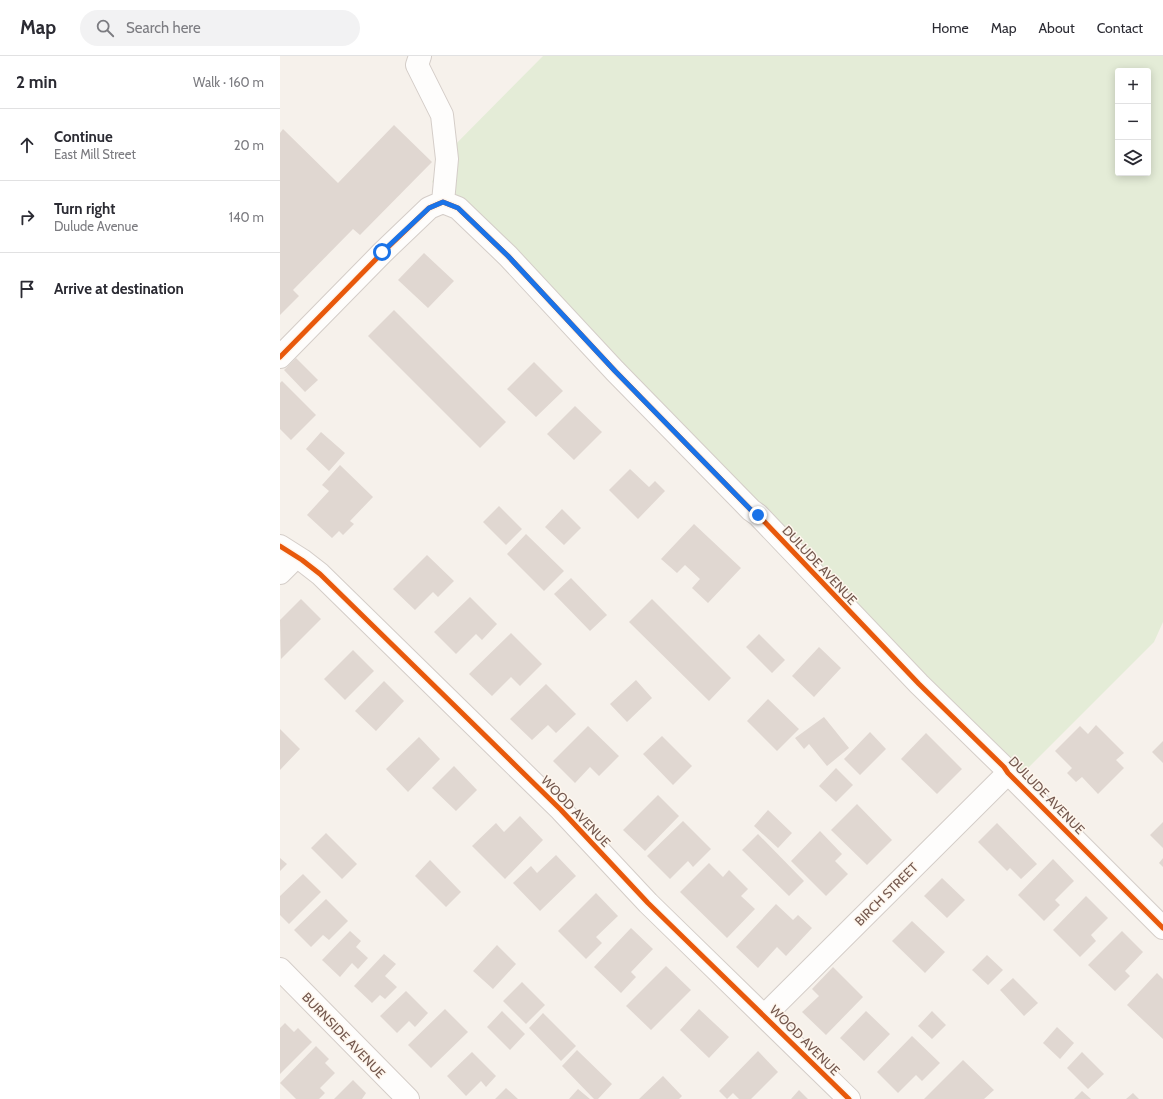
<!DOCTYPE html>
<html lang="en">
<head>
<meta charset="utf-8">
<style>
	body { margin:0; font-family:Cabin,sans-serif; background:#f2f2f3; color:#2b2b33 }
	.controls { position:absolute; right:12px; top:12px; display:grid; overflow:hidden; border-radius:4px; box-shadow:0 2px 10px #0003 }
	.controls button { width:36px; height:36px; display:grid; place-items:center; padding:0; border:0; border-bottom:1px solid #e1e1e2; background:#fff; color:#2b2b33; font:20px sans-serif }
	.stop { position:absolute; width:12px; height:12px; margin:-9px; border:3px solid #1a73e8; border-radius:50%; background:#fff }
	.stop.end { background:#1a73e8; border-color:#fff; box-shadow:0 1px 4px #0008 }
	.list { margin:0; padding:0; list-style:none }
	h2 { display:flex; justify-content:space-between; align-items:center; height:52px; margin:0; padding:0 16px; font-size:17px }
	h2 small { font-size:13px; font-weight:400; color:#7c7c81 }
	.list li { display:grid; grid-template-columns:26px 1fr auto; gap:12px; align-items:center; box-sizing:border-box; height:72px; padding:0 16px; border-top:1px solid #e1e1e2 }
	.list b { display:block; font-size:15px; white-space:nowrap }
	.list p { margin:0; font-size:13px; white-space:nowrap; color:#7c7c81 }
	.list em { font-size:13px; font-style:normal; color:#7c7c81 }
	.icon { flex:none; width:22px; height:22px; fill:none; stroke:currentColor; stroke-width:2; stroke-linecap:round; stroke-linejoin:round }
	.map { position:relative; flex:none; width:883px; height:1043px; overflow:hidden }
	header { display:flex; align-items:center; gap:24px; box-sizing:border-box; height:56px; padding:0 20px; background:#fff; border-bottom:1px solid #e1e1e2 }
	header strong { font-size:19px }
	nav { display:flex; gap:22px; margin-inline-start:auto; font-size:14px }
	.search { width:280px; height:36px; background:#f2f2f3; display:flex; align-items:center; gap:10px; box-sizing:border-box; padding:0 14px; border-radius:22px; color:#7c7c81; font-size:15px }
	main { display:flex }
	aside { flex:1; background:#fff }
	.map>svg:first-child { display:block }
	.green { fill:#e4ecd7; fill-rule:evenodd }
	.building { fill:#e0d7d1 }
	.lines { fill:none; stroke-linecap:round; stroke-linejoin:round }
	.minor-casing { stroke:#d4cdc8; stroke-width:24 }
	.minor { stroke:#fefdfc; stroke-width:22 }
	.cycleway-casing { stroke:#fef6ed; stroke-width:8 }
	.cycleway { stroke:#e8590c; stroke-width:5 }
	.route { stroke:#1a73e8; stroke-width:5 }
	.labels { text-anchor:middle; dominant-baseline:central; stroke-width:3; stroke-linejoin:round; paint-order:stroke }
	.street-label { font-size:13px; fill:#73574d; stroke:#fef6ed }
</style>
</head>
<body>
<header>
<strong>Map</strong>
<div class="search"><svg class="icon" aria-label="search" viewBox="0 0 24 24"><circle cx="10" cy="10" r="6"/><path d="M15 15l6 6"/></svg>Search here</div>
<nav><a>Home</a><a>Map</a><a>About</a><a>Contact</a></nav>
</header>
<main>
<aside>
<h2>2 min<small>Walk · 160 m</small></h2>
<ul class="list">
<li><svg class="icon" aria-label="ahead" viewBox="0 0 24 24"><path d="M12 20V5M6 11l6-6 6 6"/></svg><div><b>Continue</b><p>East Mill Street</p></div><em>20 m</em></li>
<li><svg class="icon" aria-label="right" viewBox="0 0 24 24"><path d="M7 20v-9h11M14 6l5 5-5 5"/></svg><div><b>Turn right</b><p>Dulude Avenue</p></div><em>140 m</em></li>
<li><svg class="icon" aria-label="arrive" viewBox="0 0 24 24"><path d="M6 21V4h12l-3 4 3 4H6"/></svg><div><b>Arrive at destination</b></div></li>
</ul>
</aside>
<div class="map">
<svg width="883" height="1043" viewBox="0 0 883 1043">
	<rect width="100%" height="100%" fill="#f6f1eb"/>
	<path class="green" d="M263,0h620v566l-9,20 -134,134 -588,-594 9,-23zM838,15h30v102h-30z"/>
	<path class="building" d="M114,69l38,37 -72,73 -7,-6 -60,61 6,6 -19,19v-182l3,-4 55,54z
		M144,197l30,28 -26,27 -30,-28z
		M114,254l112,112 -26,26 -112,-112z
		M16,302l22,22 -13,12 -21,-22z
		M254,306l29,29 -27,26 -29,-28z
		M2,325l34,34 -25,25 -11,-11v-46z
		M295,350l27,26 -28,28 -27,-26z
		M41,376l24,21 -16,18 -23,-22z
		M60,409l33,32 -23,24 4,3 -11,11 -4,-4 -7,7 -25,-23 22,-24 -7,-6z
		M350,413l19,18 6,-6 10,10 -27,28 -29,-29z
		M219,450l23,23 -16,16 -23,-23z
		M282,453l19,19 -17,17 -19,-18z
		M414,468l47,44 -33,35 -16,-15 8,-9 -15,-14 -8,8 -16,-14z
		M246,478l38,37 -20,20 -37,-37z
		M147,499l27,26 -16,16 -5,-5 -18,18 -22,-21z
		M291,522l36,37 -17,16 -36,-37z
		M190,541l27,27 -15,16 -6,-6 -20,20 -22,-22z
		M21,543l20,20 -40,40 -1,-39z
		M372,543l79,79 -22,23 -80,-79z
		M231,577l31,31 -22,22 -9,-9 -19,19 -23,-22z
		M479,578l26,26 -13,13 -26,-26z
		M539,591l22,21 -27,29 -22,-21z
		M73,594l21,21 -29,29 -21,-21z
		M356,624l16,18 -25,24 -17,-18z
		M104,625l20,20 -28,30 -21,-20z
		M266,628l30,30 -20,19 -8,-8 -16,15 -22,-21z
		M488,643l31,30 -22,22 -30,-30z
		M544,661l25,31 -22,18 -18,-22 -5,5 -9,-11z
		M816,669l28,28 -8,7 8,8 -26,26 -16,-17 -6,5 -9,-9 5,-5 -17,-17 25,-25 8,8z
		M308,670l31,30 -20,20 -9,-9 -15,16 -22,-22z
		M0,673l20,20 -20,21z
		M590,676l16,17 -26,26 -16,-16z
		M646,677l36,36 -25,25 -36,-35z
		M382,680l30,30 -19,19 -30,-31z
		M139,681l21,22 -32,33 -22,-23z
		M883,685v22l-11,-11z
		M174,710l23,24 -21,21 -24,-23z
		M556,712l17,17 -17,17 -17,-16z
		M378,739l21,21 -34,35 -22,-21z
		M577,748l35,36 -25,25 -36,-35z
		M488,754l24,23 -14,15 -24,-22z
		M240,760l23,24 -38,39 -33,-33 24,-23 8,9z
		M403,765l28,28 -18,18 -5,-6 -18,18 -23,-23z
		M883,766v26l-13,-13z
		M717,767l40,41 -16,15 -11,-11 -3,3 -29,-29z
		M540,775l22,23 -7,7 13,13 -22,22 -35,-35z
		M46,777l31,31 -15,15 -31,-31z
		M478,778l46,47 -15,15 -47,-46z
		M276,799l20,21 -36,35 -27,-28 18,-17 6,7z
		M0,802l7,6 -7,7z
		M883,802v9l-4,-4z
		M773,803l21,22 -19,19 5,5 -16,16 -26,-26z
		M150,804l31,32 -15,15 -31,-31z
		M429,807l14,14 6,-7 19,19 -7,7 14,13 -28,29 -47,-46z
		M23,818l18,18 -32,32 -9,-9v-19z
		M662,822l23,22 -18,18 -23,-22z
		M316,837l22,23 -22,21 6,6 -16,16 -28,-28z
		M806,840l22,22 -17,17 5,6 -16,16 -27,-27z
		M46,843l22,22 -19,19 -6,-5 -12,12 -17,-17z
		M496,848l17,16 5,-5 14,13 -26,28 -9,-9 -19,21 -22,-21z
		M632,865l33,31 -20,21 -33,-32z
		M351,872l22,21 -22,23 5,5 -15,16 -27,-26z
		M70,875l11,10 -5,6 12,11 -10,11 -6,-6 -12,14 -18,-17z
		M842,875l21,21 -18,19 5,5 -15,15 -27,-26z
		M217,889l19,19 -23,25 -20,-18z
		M104,898l12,10 -11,12 12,11 -12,12 -5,-4 -8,8 -18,-17z
		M707,899l16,15 -15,15 -16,-15z
		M386,910l25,24 -40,40 -25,-24z
		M553,911l30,30 -37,38 -24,-23 17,-16 -7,-7z
		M877,917l6,6v60l-36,-34z
		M733,922l25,25 -14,13 -24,-26z
		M242,926l23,23 -19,19 -23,-23z
		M126,935l22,22 -13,14 -6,-6 -12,12 -17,-17z
		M165,953l23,23 -37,36 -23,-23z
		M419,953l30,28 -20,21 -29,-28z
		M222,955l23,23 -15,16 -23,-23z
		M586,955l24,23 -26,27 -24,-23z
		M652,955l14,14 -14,14 -14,-13z
		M263,957l33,33 -15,15 -32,-33z
		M5,967l9,9 4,-4 14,14 -32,32v-46z
		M777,971l17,16 -14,16 -17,-16z
		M632,980l28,27 -18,18 -6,-6 -18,18 -21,-21z
		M36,990l13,13 -4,4 10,10 -15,15 5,5 -6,6h-23l-16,-16z
		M297,994l35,34 -14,15h-4l-32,-33z
		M478,995l20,21 -27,27h-12l-6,-6 -6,6 -8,-8z
		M192,996l24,24 -10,11 -5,-6 -15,15 -19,-20z
		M802,996l22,22 -16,15 -21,-21z
		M683,1004l31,30 -10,9h-60z
		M383,1020l19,20 -3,3h-40z
		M73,1024l13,13 -4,6h-28z
		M226,1032l12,11h-23z
		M298,1033l12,10h-21z
		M519,1034l9,9h-17z
		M802,1035l9,8h-17z
		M853,1037l6,6h-13z"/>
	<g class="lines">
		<defs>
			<path id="minor" d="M140,0l-3,9 25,50 5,44 -4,43
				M163,146l15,6 50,48 107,115 136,139 7,5 161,169 85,83 4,6 155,155
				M0,301l102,-104 47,-45 14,-6
				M0,490l22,14 18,14 241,236 87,93 201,196
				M0,517l16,-16
				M0,913l128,130
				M485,959l243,-242"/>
		</defs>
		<use href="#minor" class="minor-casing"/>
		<use href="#minor" class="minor"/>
		<defs>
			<path id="cycleway" d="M0,301l102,-104 47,-45 14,-6 15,6 50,48 107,115 136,139 7,5 161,169 85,83 4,6 155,155
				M0,490l22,14 18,14 241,236 87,93 201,196"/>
		</defs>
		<use href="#cycleway" class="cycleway-casing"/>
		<use href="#cycleway" class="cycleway"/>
	</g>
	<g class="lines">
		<path class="route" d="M102,196l47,-44 14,-6 15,6 50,48 107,115 136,139 7,5"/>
	</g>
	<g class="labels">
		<g class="street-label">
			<text transform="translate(540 509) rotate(47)">DULUDE AVENUE</text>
			<text transform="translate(767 739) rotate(46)">DULUDE AVENUE</text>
			<text transform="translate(296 755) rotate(46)">WOOD AVENUE</text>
			<text transform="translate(606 838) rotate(-45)">BIRCH STREET</text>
			<text transform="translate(64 979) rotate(46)">BURNSIDE AVENUE</text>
			<text transform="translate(525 984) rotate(45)">WOOD AVENUE</text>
		</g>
	</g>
</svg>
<div class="controls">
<button>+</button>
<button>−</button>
<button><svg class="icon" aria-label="layers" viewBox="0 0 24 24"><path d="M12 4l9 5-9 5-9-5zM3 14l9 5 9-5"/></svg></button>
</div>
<div class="stop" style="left:102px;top:196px"></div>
<div class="stop end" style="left:478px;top:459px"></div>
</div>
</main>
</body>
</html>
